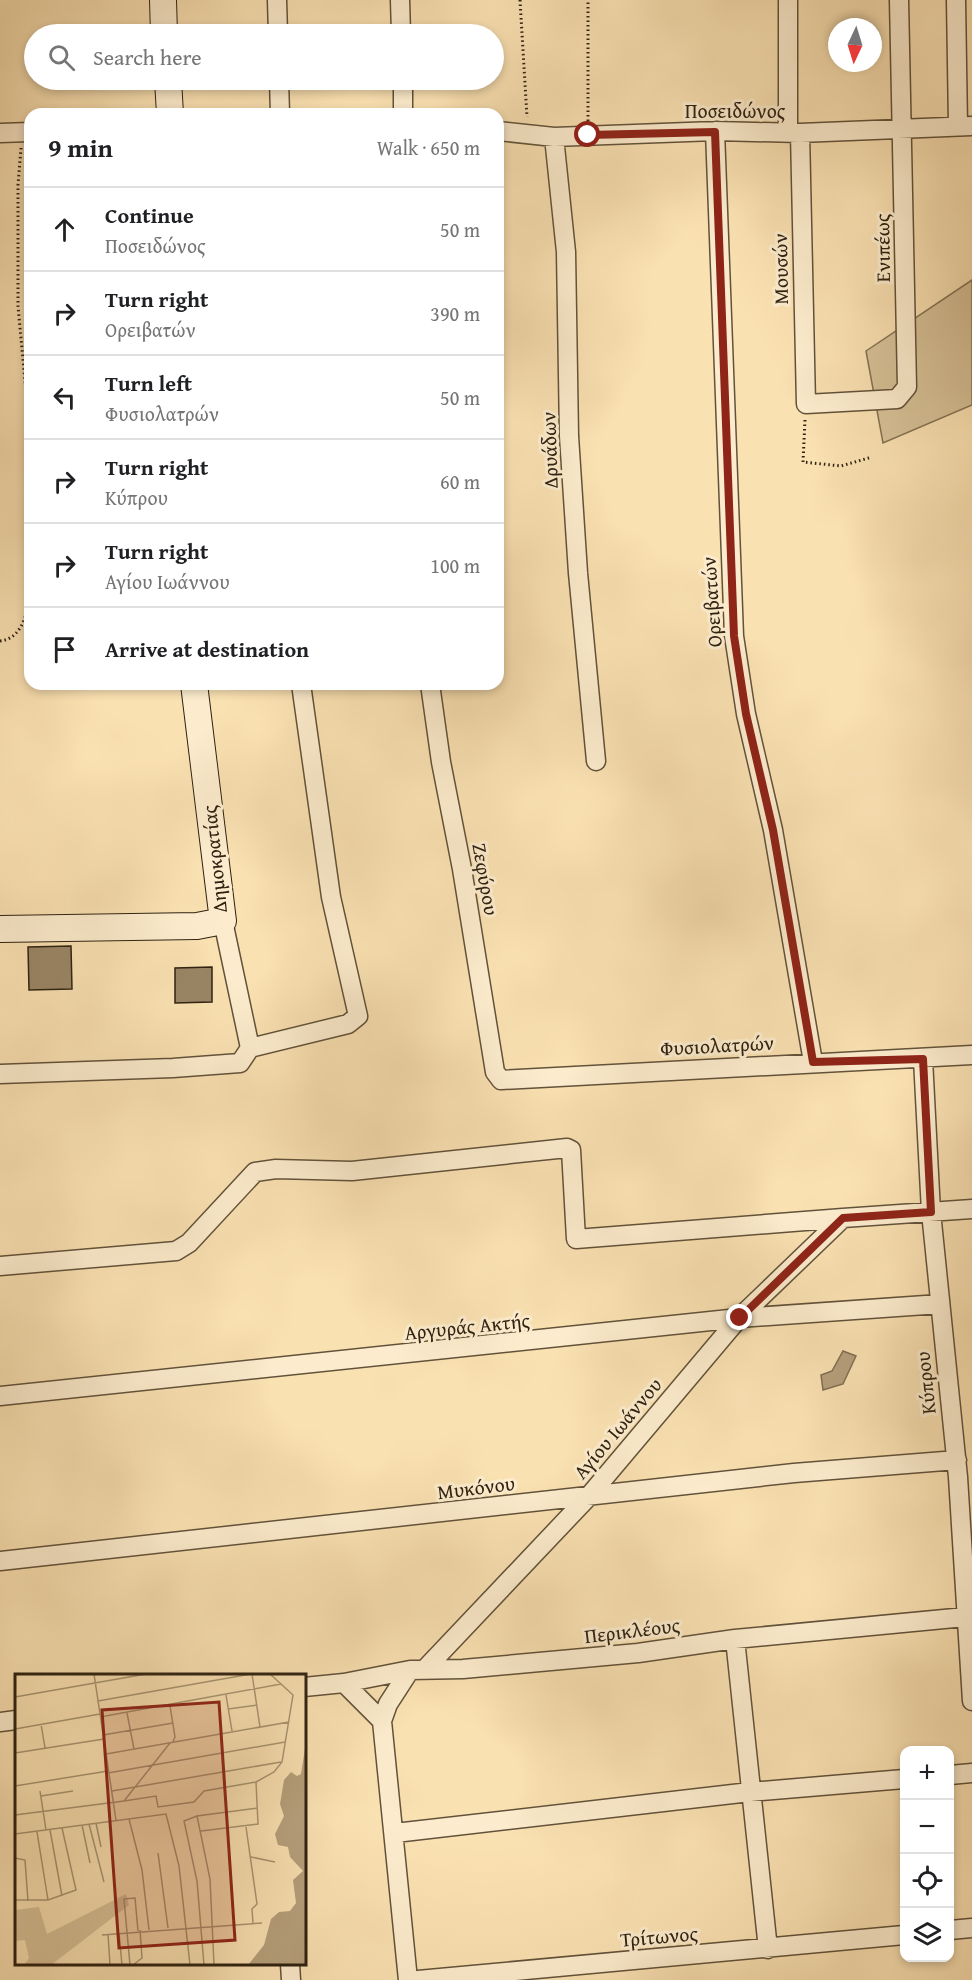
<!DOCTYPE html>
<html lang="en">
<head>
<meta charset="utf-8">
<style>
	body { margin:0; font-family:"Gentium Book Plus",serif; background:#f2f2f2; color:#202124 }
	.controls { position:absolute; right:18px; bottom:18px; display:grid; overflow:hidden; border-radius:12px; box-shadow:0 3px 9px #0003 }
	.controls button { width:54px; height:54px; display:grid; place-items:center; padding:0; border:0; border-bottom:2px solid #e0e0e0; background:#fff; color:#202124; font:30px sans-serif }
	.compass { position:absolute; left:828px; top:18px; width:54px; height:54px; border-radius:50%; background:#fff; box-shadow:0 3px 9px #0003; rotate:184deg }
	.stop { position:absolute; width:18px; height:18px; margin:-14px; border:4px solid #8f2418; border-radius:50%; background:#fff }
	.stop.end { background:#8f2418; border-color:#fff; box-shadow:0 2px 6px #0008 }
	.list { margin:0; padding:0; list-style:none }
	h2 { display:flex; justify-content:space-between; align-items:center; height:78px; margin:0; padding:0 24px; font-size:26px }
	h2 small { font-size:20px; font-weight:400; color:#757577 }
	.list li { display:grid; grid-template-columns:39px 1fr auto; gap:18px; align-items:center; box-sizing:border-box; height:84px; padding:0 24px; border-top:2px solid #e0e0e0 }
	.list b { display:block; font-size:22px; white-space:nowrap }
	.list p { margin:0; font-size:20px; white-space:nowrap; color:#757577 }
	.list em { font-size:20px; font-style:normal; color:#757577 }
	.icon { flex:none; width:33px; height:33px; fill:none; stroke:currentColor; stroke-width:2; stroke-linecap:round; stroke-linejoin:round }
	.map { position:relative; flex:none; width:972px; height:1980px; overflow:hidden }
	.search { position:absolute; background:#fff; box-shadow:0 3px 9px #0003; left:24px; top:24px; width:480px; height:66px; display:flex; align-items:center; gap:15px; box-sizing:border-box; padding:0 21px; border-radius:33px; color:#757577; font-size:22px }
	.panel { position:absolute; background:#fff; box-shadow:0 3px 9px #0003; left:24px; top:108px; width:480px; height:582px; border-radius:18px }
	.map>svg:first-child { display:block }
	.green { fill:#d7c197; stroke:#837254; stroke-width:1.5 }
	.water { fill:#b5a07c; stroke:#7f6e52; stroke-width:1.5 }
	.building { fill:#998565; stroke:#2f2212; stroke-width:1.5 }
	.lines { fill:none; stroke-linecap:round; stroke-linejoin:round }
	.street-casing { stroke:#62523a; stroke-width:21 }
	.secondary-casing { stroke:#2f2212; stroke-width:28 }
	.path { stroke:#2f2212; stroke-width:3; stroke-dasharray:1.5 3; stroke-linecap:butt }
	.street { stroke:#fceccd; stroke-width:18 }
	.secondary { stroke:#fceccd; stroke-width:26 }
	.route { stroke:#8f2418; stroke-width:8 }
	.labels { text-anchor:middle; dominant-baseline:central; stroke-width:6; stroke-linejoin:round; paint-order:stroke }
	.street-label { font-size:20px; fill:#2f2212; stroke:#fceccd }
	.inset-road { fill:none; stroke:#a99572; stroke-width:1.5 }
	.view { fill:#8f2418; fill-opacity:0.15; stroke:#8f2418; stroke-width:3 }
	.inset-edge { fill:none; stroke:#2f2212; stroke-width:3 }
</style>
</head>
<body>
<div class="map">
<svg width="972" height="1980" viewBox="0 0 972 1980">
	<rect width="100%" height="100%" fill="#fae1b2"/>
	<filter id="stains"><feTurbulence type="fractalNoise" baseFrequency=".00333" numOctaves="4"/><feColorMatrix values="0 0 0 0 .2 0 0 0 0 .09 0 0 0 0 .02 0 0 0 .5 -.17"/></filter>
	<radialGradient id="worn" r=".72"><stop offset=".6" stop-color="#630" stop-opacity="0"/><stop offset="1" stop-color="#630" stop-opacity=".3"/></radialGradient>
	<path class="green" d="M972,280v125l-89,38 -17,-92z"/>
	<path class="water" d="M843,1351l13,5 -13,28 -20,6 -2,-15 11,-4z"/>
	<path class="building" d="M71,946l1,43 -43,1 -1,-43z
		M212,967v35l-37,1v-35z"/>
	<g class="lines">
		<defs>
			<path id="street" d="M277,0l1,34
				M400,0l1,34
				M788,0v132
				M956,0l2,126
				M279,80l1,34
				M403,80v34
				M498,131l56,6 161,-6 85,2 172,-7
				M715,131l19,505 12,78 27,116 40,232
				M0,133l30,-1
				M800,133l6,271 91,-5 10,-12 -8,-387
				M554,137l12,115 3,184 9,137 18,188
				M430,684l11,78 21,107 33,203 6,8 471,-25
				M250,1048l98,-24 10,-8 -27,-119 -30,-213
				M923,1059l8,153 27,265 14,224
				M0,1074l173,-6 67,-5 10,-15 -27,-127
				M0,1266l176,-15 13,-8 66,-71 21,-3 76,2 215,-23 4,2 5,89 267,-21
				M0,1396l739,-78 201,-14
				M0,1561l794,-88 163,-13
				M735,1639l33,310
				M426,1668l163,-172 150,-178 104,-100 129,-9
				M344,1683l38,38
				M304,1687l40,-4 66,-13 53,-1 175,-16 97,-14 230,-22
				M0,1722l16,-2
				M950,1775l22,-2
				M395,1833l355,-41 154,-13
				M950,1930l22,-2
				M290,1964l1,16
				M408,1980l-26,-259 6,-17 22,-34
				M418,1980l486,-45"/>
			<path id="secondary" d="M163,0l1,34
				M168,80l2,34
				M0,929l197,-3 26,-5 -29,-237"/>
		</defs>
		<use href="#street" class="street-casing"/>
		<use href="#secondary" class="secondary-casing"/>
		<path class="path" d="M520,0l7,117
			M588,121v-121
			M21,148l-3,37v121l8,86 4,122
			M805,420l-2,42 38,4 31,-9
			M0,641c29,-3 30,-46 30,-67"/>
		<use href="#street" class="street"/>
		<use href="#secondary" class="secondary"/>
	</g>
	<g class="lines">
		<path class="route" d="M588,135l127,-3 19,504 12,78 27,116 40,232 110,-3 8,153 -88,6 -103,100"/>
	</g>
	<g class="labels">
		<g class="street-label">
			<text x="735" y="110">Ποσειδώνος</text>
			<text transform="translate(882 248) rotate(-91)">Ενιπέως</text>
			<text transform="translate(780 269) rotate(-91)">Μουσών</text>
			<text transform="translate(549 450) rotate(-92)">Δρυάδων</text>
			<text transform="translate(711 602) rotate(-94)">Ορειβατών</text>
			<text transform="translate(214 859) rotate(-96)">Δημοκρατίας</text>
			<text transform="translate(486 879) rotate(80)">Ζεφύρου</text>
			<text transform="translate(717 1045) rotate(-3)">Φυσιολατρών</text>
			<text transform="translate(467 1326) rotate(-6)">Αργυράς Ακτής</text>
			<text transform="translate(925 1383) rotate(-96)">Κύπρου</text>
			<text transform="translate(617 1428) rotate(-50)">Αγίου Ιωάννου</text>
			<text transform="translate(476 1487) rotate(-7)">Μυκόνου</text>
			<text transform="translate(632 1630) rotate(-7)">Περικλέους</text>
			<text transform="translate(659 1936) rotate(-5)">Τρίτωνος</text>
		</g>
	</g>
	<g transform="translate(15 1674)">
		<rect width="291" height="291" fill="#fae1b2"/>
		<path d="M111,220l3,11 -78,60h-27l5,-7 -4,-18 -10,1v-31l24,-3 8,27z" fill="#d7c197"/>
		<path d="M291,68v223h-58l16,-20 7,-26 8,-7 11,-1 6,-8 -3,-23 10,-9 -13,-14 -2,-10 -10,-2 -3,-11 9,-18 -4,-12 4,-24 7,-8 6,4 4,-2z" fill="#b5a07c"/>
		<path class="inset-road" d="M79,0l22,146M237,0l8,53M211,21l6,36M0,23l131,-23M83,27l153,-27M155,32l5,31 -2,5M213,35l29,-4M112,39l7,36M85,43l181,-33M26,50l4,24M0,55l85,-15M88,61l70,-12M0,79l89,-14M91,80l183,-32M93,99l177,-31M0,112l93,-15M25,117l6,39M97,117l169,-29M26,122l32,-5M109,127l32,-5 2,11 36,-5 10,-11 52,-9 18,-10 8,-10 11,-67 -23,-21M0,141l109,-14 46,-58M182,142l-13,5 13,60 7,84M114,145l13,51 7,60M81,149l5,24M74,150l15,58M67,151l8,38M231,153l11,77 -5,5 1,14M35,156l12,66M186,157l57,-7 -2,-42M22,158l11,68M0,160l151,-20 13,52 11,99M143,179l10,75M236,183l24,5M0,184l10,2 3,41M0,226h33l28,-10 -14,-62M104,259l3,32M93,260l2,31M87,261l160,-12M115,291l-6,-66 11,-1 3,33M118,291l9,-7 -2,-28M199,291l-4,-86 -13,-63 61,-8"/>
		<path class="view" d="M204,28l16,238 -116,8 -17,-238z"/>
		<rect width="291" height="291" class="inset-edge"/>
	</g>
	<rect width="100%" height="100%" filter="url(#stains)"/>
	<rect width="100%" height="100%" fill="url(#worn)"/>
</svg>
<div class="controls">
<button>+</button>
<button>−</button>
<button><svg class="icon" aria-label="locate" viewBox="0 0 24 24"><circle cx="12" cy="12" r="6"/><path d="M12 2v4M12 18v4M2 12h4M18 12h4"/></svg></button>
<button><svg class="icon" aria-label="layers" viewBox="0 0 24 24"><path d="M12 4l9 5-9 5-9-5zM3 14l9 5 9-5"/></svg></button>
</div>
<svg class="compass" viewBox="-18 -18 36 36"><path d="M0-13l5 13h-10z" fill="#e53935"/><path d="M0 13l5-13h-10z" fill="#757577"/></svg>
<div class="stop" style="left:588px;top:135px"></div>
<div class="stop end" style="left:740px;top:1318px"></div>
<div class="search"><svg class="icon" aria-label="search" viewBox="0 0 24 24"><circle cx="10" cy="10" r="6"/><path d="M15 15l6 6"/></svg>Search here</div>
<section class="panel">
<h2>9 min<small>Walk · 650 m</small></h2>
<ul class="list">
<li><svg class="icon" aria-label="ahead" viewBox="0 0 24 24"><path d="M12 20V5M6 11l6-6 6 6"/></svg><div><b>Continue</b><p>Ποσειδώνος</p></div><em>50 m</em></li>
<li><svg class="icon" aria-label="right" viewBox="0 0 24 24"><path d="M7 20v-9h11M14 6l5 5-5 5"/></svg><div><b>Turn right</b><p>Ορειβατών</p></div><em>390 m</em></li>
<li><svg class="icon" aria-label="left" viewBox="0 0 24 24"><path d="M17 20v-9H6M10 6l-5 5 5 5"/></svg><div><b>Turn left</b><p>Φυσιολατρών</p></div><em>50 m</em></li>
<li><svg class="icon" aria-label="right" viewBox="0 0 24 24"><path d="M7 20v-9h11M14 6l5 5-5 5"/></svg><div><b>Turn right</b><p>Κύπρου</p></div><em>60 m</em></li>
<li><svg class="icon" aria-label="right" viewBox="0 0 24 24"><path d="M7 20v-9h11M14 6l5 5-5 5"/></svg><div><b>Turn right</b><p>Αγίου Ιωάννου</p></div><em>100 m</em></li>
<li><svg class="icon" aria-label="arrive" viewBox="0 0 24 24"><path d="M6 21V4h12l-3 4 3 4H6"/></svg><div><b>Arrive at destination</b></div></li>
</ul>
</section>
</div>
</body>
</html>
